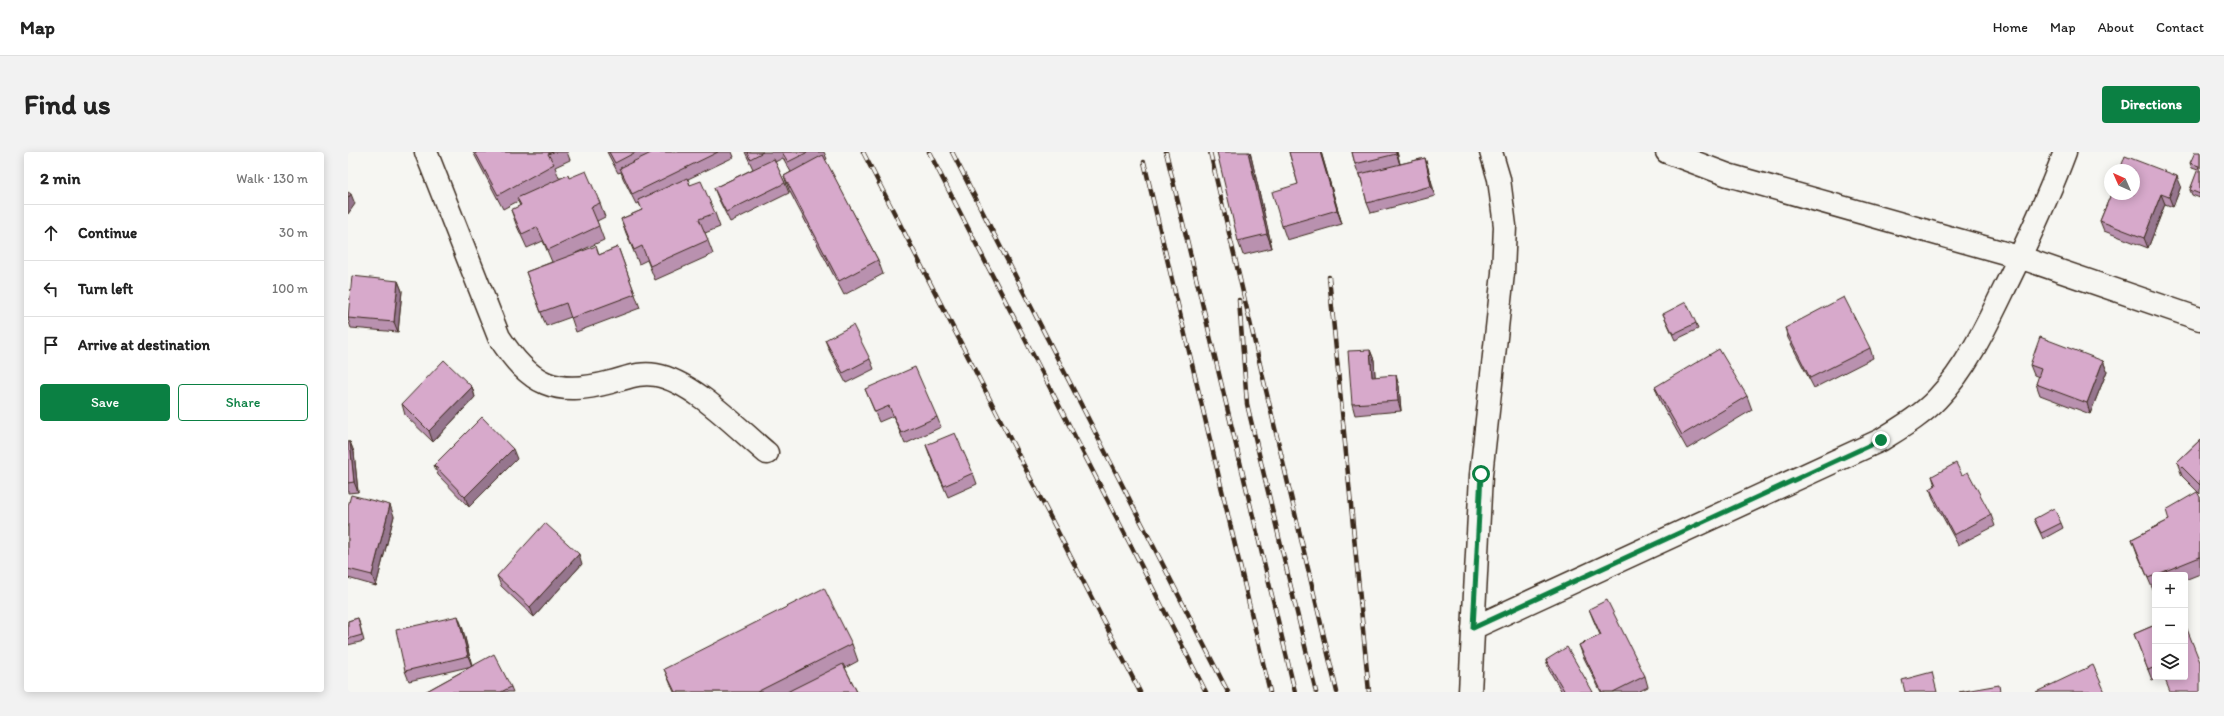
<!DOCTYPE html>
<html lang="en">
<head>
<meta charset="utf-8">
<style>
	body { margin:0; font-family:Itim,sans-serif; background:#f2f2f2; color:#222 }
	.controls { position:absolute; right:12px; bottom:12px; display:grid; overflow:hidden; border-radius:4px; box-shadow:0 2px 10px #0003 }
	.controls button { width:36px; height:36px; display:grid; place-items:center; padding:0; border:0; border-bottom:1px solid #e0e0e0; background:#fff; color:#222; font:20px sans-serif }
	.compass { position:absolute; left:1756px; top:12px; width:36px; height:36px; border-radius:50%; background:#fff; box-shadow:0 2px 10px #0003; rotate:315deg }
	.stop { position:absolute; width:12px; height:12px; margin:-9px; border:3px solid #0b8043; border-radius:50%; background:#fff }
	.stop.end { background:#0b8043; border-color:#fff; box-shadow:0 1px 4px #0008 }
	.list { margin:0; padding:0; list-style:none }
	h2 { display:flex; justify-content:space-between; align-items:center; height:52px; margin:0; padding:0 16px; font-size:17px }
	h2 small { font-size:13px; font-weight:400; color:#767676 }
	.list li { display:grid; grid-template-columns:26px 1fr auto; gap:12px; align-items:center; box-sizing:border-box; height:56px; padding:0 16px; border-top:1px solid #e0e0e0 }
	.list b { display:block; font-size:15px; white-space:nowrap }
	.list em { font-size:13px; font-style:normal; color:#767676 }
	.actions { display:flex; gap:8px; padding:12px 16px }
	.actions a { flex:1; padding:9px 0; border:1px solid #0b8043; border-radius:4px; text-align:center; font-size:14px; color:#0b8043 }
	.actions .main { background:#0b8043; color:#fff }
	.icon { flex:none; width:22px; height:22px; fill:none; stroke:currentColor; stroke-width:2; stroke-linecap:round; stroke-linejoin:round }
	.map { position:relative; flex:none; width:1852px; height:540px; overflow:hidden; border-radius:4px }
	header { display:flex; align-items:center; gap:24px; box-sizing:border-box; height:56px; padding:0 20px; background:#fff; border-bottom:1px solid #e0e0e0 }
	header strong { font-size:19px }
	nav { display:flex; gap:22px; margin-inline-start:auto; font-size:14px }
	.intro { display:flex; align-items:center; justify-content:space-between; box-sizing:border-box; height:96px; padding:0 24px }
	h1 { margin:0; font-size:28px }
	.button { padding:10px 18px; border-radius:4px; background:#0b8043; color:#fff; font-size:14px; font-weight:700 }
	main { display:flex; gap:24px; padding:0 24px }
	aside { flex:1; background:#fff; border-radius:4px; box-shadow:0 2px 10px #0003 }
	.map>svg:first-child { display:block }
	.lines { fill:none; stroke-linecap:round; stroke-linejoin:round }
	.minor-casing { stroke:#3b2a1e; stroke-width:25 }
	.minor { stroke:#f6f6f2; stroke-width:22 }
	.rail-casing { stroke:#3b2a1e; stroke-width:4.5 }
	.rail { stroke:#f6f6f2; stroke-width:3; stroke-dasharray:9; stroke-linecap:butt }
	.wall { fill:#b991af; stroke:#3b2a1e }
	.shaded-wall { fill:#96768e; stroke:#3b2a1e }
	.building { fill:#d7a9cb; stroke:#3b2a1e }
	.route { stroke:#0b8043; stroke-width:5 }
</style>
</head>
<body>
<header>
<strong>Map</strong>
<nav><a>Home</a><a>Map</a><a>About</a><a>Contact</a></nav>
</header>
<div class="intro"><h1>Find us</h1><a class="button">Directions</a></div>
<main>
<aside>
<h2>2 min<small>Walk · 130 m</small></h2>
<ul class="list">
<li><svg class="icon" aria-label="ahead" viewBox="0 0 24 24"><path d="M12 20V5M6 11l6-6 6 6"/></svg><div><b>Continue</b></div><em>30 m</em></li>
<li><svg class="icon" aria-label="left" viewBox="0 0 24 24"><path d="M17 20v-9H6M10 6l-5 5 5 5"/></svg><div><b>Turn left</b></div><em>100 m</em></li>
<li><svg class="icon" aria-label="arrive" viewBox="0 0 24 24"><path d="M6 21V4h12l-3 4 3 4H6"/></svg><div><b>Arrive at destination</b></div></li>
</ul>
<div class="actions"><a class="main">Save</a><a>Share</a></div>
</aside>
<div class="map">
<svg width="1852" height="540" viewBox="0 0 1852 540">
	<rect width="100%" height="100%" fill="#f6f6f2"/>
	<filter id="ink" filterUnits="userSpaceOnUse"><feTurbulence type="fractalNoise" baseFrequency=".025" numOctaves="2"/><feDisplacementMap in="SourceGraphic" scale="8" xChannelSelector="R" yChannelSelector="G"/><feConvolveMatrix kernelMatrix="1 2 1 2 8 2 1 2 1" color-interpolation-filters="sRGB"/></filter>
	<g filter="url(#ink)">
		<g class="lines">
			<defs>
				<path id="minor" d="M78,0l73,185c31,48 56,60 112,45 16,-4 28,-10 45,-7 38,7 81,53 111,78
					M1319,0l61,23 291,82 181,62
					M1125,476l408,-188c19,-12 40,-24 56,-41 32,-33 53,-81 73,-122 20,-41 39,-82 55,-125
					M1122,540l11,-217 22,-202 2,-47 -6,-47 -8,-27"/>
			</defs>
			<use href="#minor" class="minor-casing"/>
			<use href="#minor" class="minor"/>
			<defs>
				<path id="rail" d="M515,0l277,540
					M581,0l277,540
					M604,0l276,540
					M818,0l129,540
					M862,0l127,540
					M796,10l126,530
					M981,125l40,415
					M891,148l8,104 69,288"/>
			</defs>
			<use href="#rail" class="rail-casing"/>
			<use href="#rail" class="rail"/>
		</g>
		<path class="wall" d="M125,0h94l3,8 -15,7 4,11h10l31,25 5,14 -8,4 7,19 -28,13 23,2 19,-8 22,61 -64,24 -5,-15 -25,9 -20,-54 26,-10 -9,-21 -16,7 -11,-24 -5,-14 9,-4 -2,-5 -15,8z
			M259,0h125l2,5 -46,22 2,6 25,28 5,14 -15,6 8,21 -58,26 -8,-20 -8,4 -13,-31 -5,-14 21,-9 -3,-7 -3,1 -13,-26 -2,-6 -3,1z
			M397,0h79l3,7 -2,1 53,100 5,14 -39,21 -55,-105 -5,-14 7,-4 -8,-14 -8,4 10,21 4,10 -59,29 -12,-24 -4,-10 39,-19z
			M902,0l22,96 -29,7 -5,-14z
			M941,0h32l21,72 -55,16 -5,-14 16,-42z
			M1004,0h45l3,12 25,-6 3,10 7,28 -64,17 -4,-10 -6,-25h-1l-5,-14z
			M1852,0v46l-8,-3 -2,-5 8,-20 -6,-2 -2,-5z
			M1833,34l-8,21 -8,-3 -17,44 -44,-17 -4,-10 11,-27z
			M50,129l4,10 -4,41 -47,-4 -3,-9v-5z
			M1315,162l33,9 2,6 -23,11z
			M1437,176l85,20 3,10 -59,30 -26,-50z
			M477,188l45,19 4,10 -28,14 -17,-33z
			M1022,198l4,10 1,17 24,9 2,25 -46,4 -3,-11z
			M1755,209l4,10 -17,43 -50,-19 -4,-11 3,-7 -5,-2 -4,-10z
			M124,235l3,10 -42,45 -28,-27 -3,-11z
			M1307,235l92,9 5,14 -65,39 -27,-48z
			M517,237l72,28 4,10 -36,17 -12,-28 -14,6z
			M1852,288v54l-18,-18 -5,-14z
			M0,290h2l4,10 4,40 -10,1z
			M578,293l47,28 4,11 -29,13 -18,-41z
			M169,307l-48,48 -31,-32 -4,-10z
			M1614,323l29,40 4,11 -37,19 -25,-46 -3,-10 5,-3 -3,-10z
			M1852,345v77l-15,6v-5h-30v17h-1l-17,-39 -5,-14 37,-19z
			M0,354l46,10 -18,70 -28,-8z
			M1686,367l27,4 2,5 -20,11 -7,-15z
			M234,412l-48,53 -33,-31 -4,-10z
			M1241,457l56,67 3,11 -10,5h-37l-18,-36 -4,-11 21,-10 -7,-16z
			M10,466l6,23 -16,4v-24z
			M1807,473v52h5l-8,3 -18,-46z
			M114,474l10,40 39,21 2,5h-88l47,-26 -63,15 -4,-10z
			M504,492l6,17 -13,7 12,24h-183l-10,-23z
			M1198,508l47,32h-31l-13,-22z"/>
		<path class="shaded-wall" d="M900,0h2l22,96 -5,-14z
			M972,0h1l21,72 -5,-14z
			M1048,0h1l4,16z
			M1077,6l3,10 7,28 -4,-10z
			M1829,24l4,10 -8,21 -4,-10z
			M3,42l4,10 -7,10v-16z
			M1813,42l4,10 -17,44 -4,-10z
			M50,129l4,10 -4,41 -4,-10z
			M1022,198l4,10 2,28 -4,-11z
			M1755,209l4,10 -17,43 -3,-11z
			M1048,223l3,11 2,25 -3,-10z
			M124,235l3,10 -42,45 -4,-11z
			M2,290l4,10 4,40 -4,-10z
			M165,297l4,10 -48,48 -4,-10z
			M42,353l4,11 -18,70 -4,-11z
			M231,402l3,10 -48,53 -4,-10z
			M110,464l4,10 10,40 -4,-10z"/>
		<path class="building" d="M127,0h78l-5,2 6,10 -56,31z
			M261,0h27l-21,11z
			M305,0h65l-86,42 -12,-26z
			M399,0h16l-13,7z
			M434,0h26l-20,10z
			M869,0h31l19,82 -29,7z
			M941,0h31l17,58 -55,16 -10,-34 26,-8z
			M1004,0h44v2l-41,10z
			M1847,0h5v42l-10,-4 9,-24 -9,-3z
			M475,3l55,105 -39,21 -55,-105z
			M1777,4l52,20 -8,21 -8,-3 -17,44 -44,-17 11,-27h23v-24h-14z
			M1077,6l6,28 -64,17 -7,-29z
			M426,7l11,24 -59,29 -12,-24z
			M238,19l14,32 -9,4 8,19 -51,24 -11,-23 -15,7 -11,-24 10,-5 -4,-7 51,-23 1,3z
			M339,26l3,7 11,-4 14,32 -16,6 9,21 -58,26 -8,-20 -8,4 -13,-31 21,-9 -4,-10z
			M0,40l3,2 -3,4z
			M248,94l3,9 19,-8 17,47 -64,24 -5,-15 -25,9 -15,-40z
			M4,124l46,5 -4,41 -46,-4z
			M1496,145l26,51 -60,30 -25,-50z
			M1338,150l10,21 -23,11 -10,-20z
			M505,173l17,34 -27,14 -18,-33z
			M1692,185l63,24 -16,42 -51,-19 5,-15 -11,-4z
			M1371,197l28,47 -65,39 -27,-48z
			M1022,198l2,27 24,-2 2,26 -46,3 -4,-53z
			M96,208l28,27 -43,44 -27,-27z
			M567,215l22,50 -36,16 -12,-27 -14,6 -10,-23z
			M134,265l31,32 -48,48 -31,-32z
			M607,281l18,40 -29,13 -18,-41z
			M1852,288v45l-23,-23z
			M0,290h2l4,40 -6,1z
			M1608,311l6,12 6,-3 23,43 -37,20 -24,-46 6,-4 -4,-9z
			M1849,340l3,5v60l-52,21 -16,-39 37,-19 -3,-10z
			M3,343l39,10 -18,70 -24,-6v-63z
			M1706,356l7,15 -20,10 -7,-14z
			M197,371l34,31 -49,53 -33,-31z
			M476,436l28,56 -95,48h-82l-11,-23z
			M1259,448l38,76 -32,16h-11l-23,-47 22,-10 -12,-26z
			M110,464l10,40 -63,15 -9,-41z
			M10,466l4,17 -14,4v-18z
			M1837,472l15,38v30h-30l-6,-15h21z
			M1807,473v42l-7,3 -14,-36z
			M1219,495l26,45h-28l-19,-32z
			M146,502l17,33 -10,5h-76z
			M495,512l14,28h-70z
			M1745,513l12,27h-69z
			M1584,520l5,20h-32l-3,-12z
			M1651,533l1,7h-41z"/>
	</g>
	<g class="lines" filter="url(#ink)">
		<path class="route" d="M1133,322l-8,154 408,-188"/>
	</g>
</svg>
<div class="controls">
<button>+</button>
<button>−</button>
<button><svg class="icon" aria-label="layers" viewBox="0 0 24 24"><path d="M12 4l9 5-9 5-9-5zM3 14l9 5 9-5"/></svg></button>
</div>
<svg class="compass" viewBox="-18 -18 36 36"><path d="M0-13l5 13h-10z" fill="#e53935"/><path d="M0 13l5-13h-10z" fill="#767676"/></svg>
<div class="stop" style="left:1133px;top:322px"></div>
<div class="stop end" style="left:1533px;top:288px"></div>
</div>
</main>
</body>
</html>
